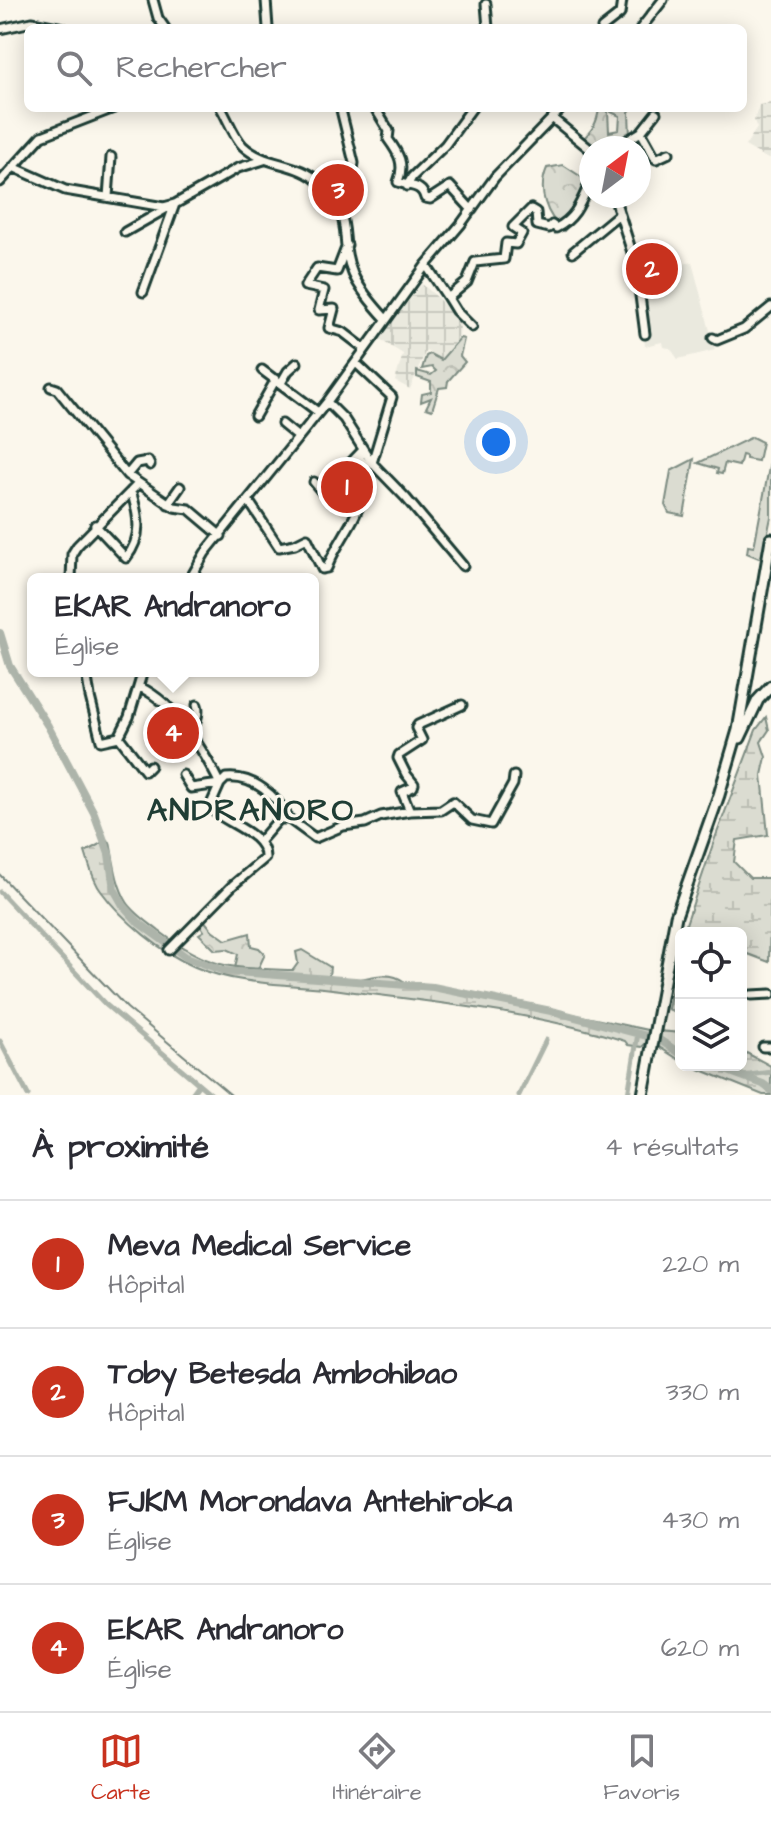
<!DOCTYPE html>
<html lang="fr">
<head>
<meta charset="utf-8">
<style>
	body { margin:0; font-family:"Architects Daughter",sans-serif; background:#f7f7f7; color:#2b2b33 }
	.controls { position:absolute; right:24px; bottom:24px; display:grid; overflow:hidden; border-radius:12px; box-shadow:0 4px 20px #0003 }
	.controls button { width:72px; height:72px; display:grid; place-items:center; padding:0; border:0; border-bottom:2px solid #e1e1e2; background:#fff; color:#2b2b33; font:40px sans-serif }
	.compass { position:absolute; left:579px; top:136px; width:72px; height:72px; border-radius:50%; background:#fff; box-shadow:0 4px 20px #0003; rotate:32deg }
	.you { position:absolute; left:496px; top:442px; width:28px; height:28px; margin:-20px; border:6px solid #fff; border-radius:50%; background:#1a73e8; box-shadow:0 0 0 12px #1a73e833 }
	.badge { display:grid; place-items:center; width:52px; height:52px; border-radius:50%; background:#c8321e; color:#fff; font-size:26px; font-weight:700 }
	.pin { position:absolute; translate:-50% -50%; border:4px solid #fff; box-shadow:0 2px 8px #0006 }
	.popup { position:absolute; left:27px; top:573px; width:292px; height:104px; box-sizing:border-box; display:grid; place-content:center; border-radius:12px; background:#fff; filter:drop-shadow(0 2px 6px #0005); font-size:26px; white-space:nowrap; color:#7c7c81 }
	.popup b { font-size:30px; color:#2b2b33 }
	.popup::after { content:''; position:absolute; left:50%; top:100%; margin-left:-16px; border:16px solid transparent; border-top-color:#fff }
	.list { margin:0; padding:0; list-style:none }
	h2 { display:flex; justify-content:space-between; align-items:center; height:104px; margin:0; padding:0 32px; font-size:34px }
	h2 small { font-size:26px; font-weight:400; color:#7c7c81 }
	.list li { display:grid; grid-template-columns:52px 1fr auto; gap:24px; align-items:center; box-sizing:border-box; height:128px; padding:0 32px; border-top:2px solid #e1e1e2 }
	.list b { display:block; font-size:30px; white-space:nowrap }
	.list p { margin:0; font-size:26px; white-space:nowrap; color:#7c7c81 }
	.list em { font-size:26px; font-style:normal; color:#7c7c81 }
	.icon { flex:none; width:44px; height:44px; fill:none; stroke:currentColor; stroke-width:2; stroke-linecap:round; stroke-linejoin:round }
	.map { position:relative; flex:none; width:771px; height:1095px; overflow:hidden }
	.search { position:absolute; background:#fff; box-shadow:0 4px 20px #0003; left:24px; right:24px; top:24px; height:88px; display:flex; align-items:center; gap:20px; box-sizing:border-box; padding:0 28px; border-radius:12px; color:#7c7c81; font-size:30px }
	.sheet { height:616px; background:#fff }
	nav { display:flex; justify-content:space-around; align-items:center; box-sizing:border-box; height:112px; border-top:2px solid #e1e1e2; background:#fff; font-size:22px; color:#7c7c81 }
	nav a { display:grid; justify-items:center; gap:4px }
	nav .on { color:#c8321e }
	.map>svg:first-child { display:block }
	.built { fill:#eae9de }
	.industrial { fill:url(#industrial-grid) }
	.green { fill:#dbdcd1; stroke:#7d8c82; stroke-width:2 }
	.forest { fill:url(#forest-crowns); stroke:#7d8c82; stroke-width:2 }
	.wetland { fill:url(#wetland-marsh); stroke:#7d8c82; stroke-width:2 }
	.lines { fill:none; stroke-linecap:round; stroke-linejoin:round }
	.stream { stroke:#74847b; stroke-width:2 }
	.canal { stroke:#adb4aa; stroke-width:5 }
	.river { stroke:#adb4aa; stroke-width:8 }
	.minor-casing { stroke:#1f3d34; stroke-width:13 }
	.major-casing { stroke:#1f3d34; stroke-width:15 }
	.minor { stroke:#fbf7ec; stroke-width:7 }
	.major { stroke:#fbf7ec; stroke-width:9 }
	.labels { text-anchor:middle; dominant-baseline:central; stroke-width:6; stroke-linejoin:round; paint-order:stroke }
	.district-label { font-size:32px; font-weight:bold; letter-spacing:2px; fill:#1f3d34; stroke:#fbf7ec }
</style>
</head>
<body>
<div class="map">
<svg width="771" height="1095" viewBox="0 0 771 1095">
	<defs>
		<pattern id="industrial-grid" width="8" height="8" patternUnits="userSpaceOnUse" patternTransform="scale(2)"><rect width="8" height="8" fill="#eae9de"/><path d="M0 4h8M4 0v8" fill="none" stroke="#c8c9bf"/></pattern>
		<pattern id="forest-crowns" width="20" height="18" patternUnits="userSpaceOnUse" patternTransform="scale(2)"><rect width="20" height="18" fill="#dbdcd1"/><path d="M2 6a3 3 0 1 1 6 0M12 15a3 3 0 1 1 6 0" fill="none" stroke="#bcbeb4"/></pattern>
		<pattern id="wetland-marsh" width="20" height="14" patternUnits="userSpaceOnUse" patternTransform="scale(2)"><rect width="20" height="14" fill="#dbdcd1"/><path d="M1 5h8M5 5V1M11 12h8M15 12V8" fill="none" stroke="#bcbeb4"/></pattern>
	</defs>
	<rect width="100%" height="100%" fill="#fbf7ec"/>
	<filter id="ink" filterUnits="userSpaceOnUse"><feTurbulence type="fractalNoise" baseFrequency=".0125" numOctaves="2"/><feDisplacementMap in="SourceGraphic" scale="16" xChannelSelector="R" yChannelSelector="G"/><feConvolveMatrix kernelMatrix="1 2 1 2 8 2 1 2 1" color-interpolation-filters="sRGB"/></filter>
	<g filter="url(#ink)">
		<path class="built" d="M674,251l4,14 14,-3 23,88 -37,9 -8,-11 -7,-1 -1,-5 -17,4 -9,-81z
			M345,473l15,19 -2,16 -11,13 -23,-25z"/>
		<path class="industrial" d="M771,103v52l-3,4 -23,-13 12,-18 -3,-7 5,-16z
			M422,284l15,13 23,28 -1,12 -18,22 -15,-9 -16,39 -15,-8 8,-27 -24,-15z"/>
		<path class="green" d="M752,437l10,5 -4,19 -12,-2v-3l-4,-1 -3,11 -14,-3 -3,11 -5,-1 1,-4 -20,-6z
			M771,457v60l-8,38 -4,3 -12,-5 1,-7 6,1z
			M694,459l-10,57 -15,-3 -4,-8 6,-34z"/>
		<path class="forest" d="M611,108h21l-3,4 1,25 -13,11 -7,-3 -4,3h-15l-17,-10 9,1c10,-10 14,-16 16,-30l9,2 1,21 10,-2 1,-14 -9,-4z
			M563,165l17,11 8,10 -1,14 -23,31c-18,-16 -27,-40 -17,-63z
			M460,338l4,1 -4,17 5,6 -17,19 -1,6 -8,1 -7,22 -6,-2 5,-10 -10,4 1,-8 9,-2v-10l-14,-5v-6l14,4 5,-4 -4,-4 -10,2 4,-13 4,-2 11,6z
			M203,919l9,11 14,10 24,-7 1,13 8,2 6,6 -7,15 -23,-1 3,-14 -11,-5 -12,1 -16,-16 5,-3 -5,-8z"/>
		<path class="wetland" d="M766,717l3,13 -8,12 5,15 -4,18 6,60 -31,5 -3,22 16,16h21l-2,84 -21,-8 -7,3v-24h-58l31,-92 42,-111z
			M107,840l3,2c4,20 6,42 17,60 7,11 22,21 32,29 52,39 72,37 134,39l5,-7 -2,-11 6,-2 28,17 -1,9c7,2 18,5 26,4 17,-3 34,-10 50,2l72,12 171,36 -1,12 -5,5 -14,-2 -3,-4c-95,-30 -193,-39 -293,-52 -45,-5 -95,-4 -137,-22 -33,-14 -73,-47 -94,-76 -8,-10 -12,-27 -16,-39z
			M681,942v73l-13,-6z
			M659,1031l22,2v28l-25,-16z
			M741,1050l30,16v29h-8l-74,-30h52z"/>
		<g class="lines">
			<path class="stream" d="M0,875l127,133 104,87"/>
			<path class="canal" d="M0,892l105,112 107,91
				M0,1041l28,54
				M743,1076l28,-4
				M191,1095l8,-11
				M519,1095l27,-55
				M628,1095l10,-62"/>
			<path class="river" d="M0,633l10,33 38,60 46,87 15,41 5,35 9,16 16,18 47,34 38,14 209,16 123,25 102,27 23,15
				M712,1065l51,19 8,6"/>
			<defs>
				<path id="minor" d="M153,0l5,18 7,10
					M266,0l2,28
					M486,4l2,24
					M602,28l18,-14 2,-14
					M641,28l22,-28
					M0,29l32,-7 31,6
					M221,108c7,12 13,29 22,38 22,21 55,15 77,37 37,38 17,53 33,91 7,16 21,32 33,45
					M375,108l14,23 -1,8c11,15 17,25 10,43 12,5 24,2 27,16l5,1 20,-13 22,24
					M341,110l13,53 -2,11 6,9
					M552,118l39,32
					M641,132l15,27 13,-6
					M615,148l26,-16 15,-19
					M13,167l52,23 99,17 11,-3 63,-36 26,-8
					M0,182l42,-46 72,-28
					M407,186l5,-9 33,-32 27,-37
					M614,196l22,69 9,69
					M108,197l3,-40
					M125,232l44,-25
					M347,245l-10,26 -20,-3 -12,18 19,4 -5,20 15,-1 -5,19 14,4 22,17
					M573,252l46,-38
					M426,265l22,33
					M143,292l32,-88
					M472,327l-16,-16 -8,-13 19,-16 8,-20 29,-3 2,-16 10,1 6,-11 -9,-6 18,-18 5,3 1,13 12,3 3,-3 4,3c21,-10 26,-29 35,-48
					M713,338l4,2 27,-11 27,-22
					M356,363l36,34 -20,66
					M262,370l56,42
					M281,383l7,-12 9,-8
					M51,387l6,2 70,86 47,32 15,2 32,27
					M327,402l17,17 28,44 34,35 57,68
					M255,416l21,-37
					M282,424l16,13
					M127,475l10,-12 11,-2 2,4
					M314,482l10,12 9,-10v-3l30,-31
					M360,489l6,-23 -7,-9 4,-5
					M248,500l31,47 16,-3 12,-6 15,31 5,-1c10,-27 31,-48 36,-76l-18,-22
					M168,504l12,-17
					M95,525l31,33c17,-21 13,-42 5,-67
					M71,579l1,-25 5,-8 61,-62
					M190,579l15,-26 122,-151 99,-137 35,-41 34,-47 67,-69
					M86,671l4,26 11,44 18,-4
					M143,671l-14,46 -10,20 26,34 5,-5
					M140,687c37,18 62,61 80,97l-8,18 3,10c16,13 51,23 50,46l-32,27 -64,65
					M189,734c6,-7 11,-21 8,-29
					M183,775l8,13 29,-4 6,-6c27,-3 51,18 63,41
					M410,811l-8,-19 11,-5 1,-3 -8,-10 -8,-16 1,-3 23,-15 -6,-12 2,-3 44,-20
					M260,841l19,-22h10l26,19 28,-12 22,-3 16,-7 29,-5 31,-1 12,-8 19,18 19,4 22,-40 1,-8
					M751,995l20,-1
					M763,1047h8"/>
				<path id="major" d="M740,738l18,-38 13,-14
					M643,1095l33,-179 43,-121 19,-65 33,-191"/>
			</defs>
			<use href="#minor" class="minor-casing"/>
			<use href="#major" class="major-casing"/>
			<use href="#minor" class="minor"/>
			<use href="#major" class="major"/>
		</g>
	</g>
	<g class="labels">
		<g class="district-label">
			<text x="251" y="810">ANDRANORO</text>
		</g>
	</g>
</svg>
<div class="controls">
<button><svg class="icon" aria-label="locate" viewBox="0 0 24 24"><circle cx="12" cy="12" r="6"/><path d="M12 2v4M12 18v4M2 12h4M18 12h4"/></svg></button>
<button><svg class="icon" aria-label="layers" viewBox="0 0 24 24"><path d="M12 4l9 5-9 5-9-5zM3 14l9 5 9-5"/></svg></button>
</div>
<svg class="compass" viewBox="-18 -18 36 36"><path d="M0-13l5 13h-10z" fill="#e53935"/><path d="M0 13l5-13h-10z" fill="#7c7c81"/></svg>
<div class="you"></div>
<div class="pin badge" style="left:347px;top:487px">1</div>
<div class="pin badge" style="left:652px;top:269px">2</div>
<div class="pin badge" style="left:338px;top:190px">3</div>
<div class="pin badge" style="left:173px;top:733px">4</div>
<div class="popup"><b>EKAR Andranoro</b>Église</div>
<div class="search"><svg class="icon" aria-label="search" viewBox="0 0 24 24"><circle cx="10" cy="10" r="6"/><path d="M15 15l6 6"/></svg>Rechercher</div>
</div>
<section class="sheet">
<h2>À proximité<small>4 résultats</small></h2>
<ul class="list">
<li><span class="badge">1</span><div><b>Meva Medical Service</b><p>Hôpital</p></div><em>220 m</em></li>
<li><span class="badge">2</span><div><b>Toby Betesda Ambohibao</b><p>Hôpital</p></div><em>330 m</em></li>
<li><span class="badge">3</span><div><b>FJKM Morondava Antehiroka</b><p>Église</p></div><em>430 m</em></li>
<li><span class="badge">4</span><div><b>EKAR Andranoro</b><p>Église</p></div><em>620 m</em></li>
</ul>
</section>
<nav>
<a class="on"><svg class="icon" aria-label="map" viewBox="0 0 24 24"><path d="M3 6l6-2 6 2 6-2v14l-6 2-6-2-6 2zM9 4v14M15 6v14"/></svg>Carte</a>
<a><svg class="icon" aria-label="directions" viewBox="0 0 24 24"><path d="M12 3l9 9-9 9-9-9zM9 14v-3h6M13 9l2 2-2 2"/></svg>Itinéraire</a>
<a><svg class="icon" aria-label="saved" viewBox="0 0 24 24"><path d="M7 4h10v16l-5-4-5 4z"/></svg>Favoris</a>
</nav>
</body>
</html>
